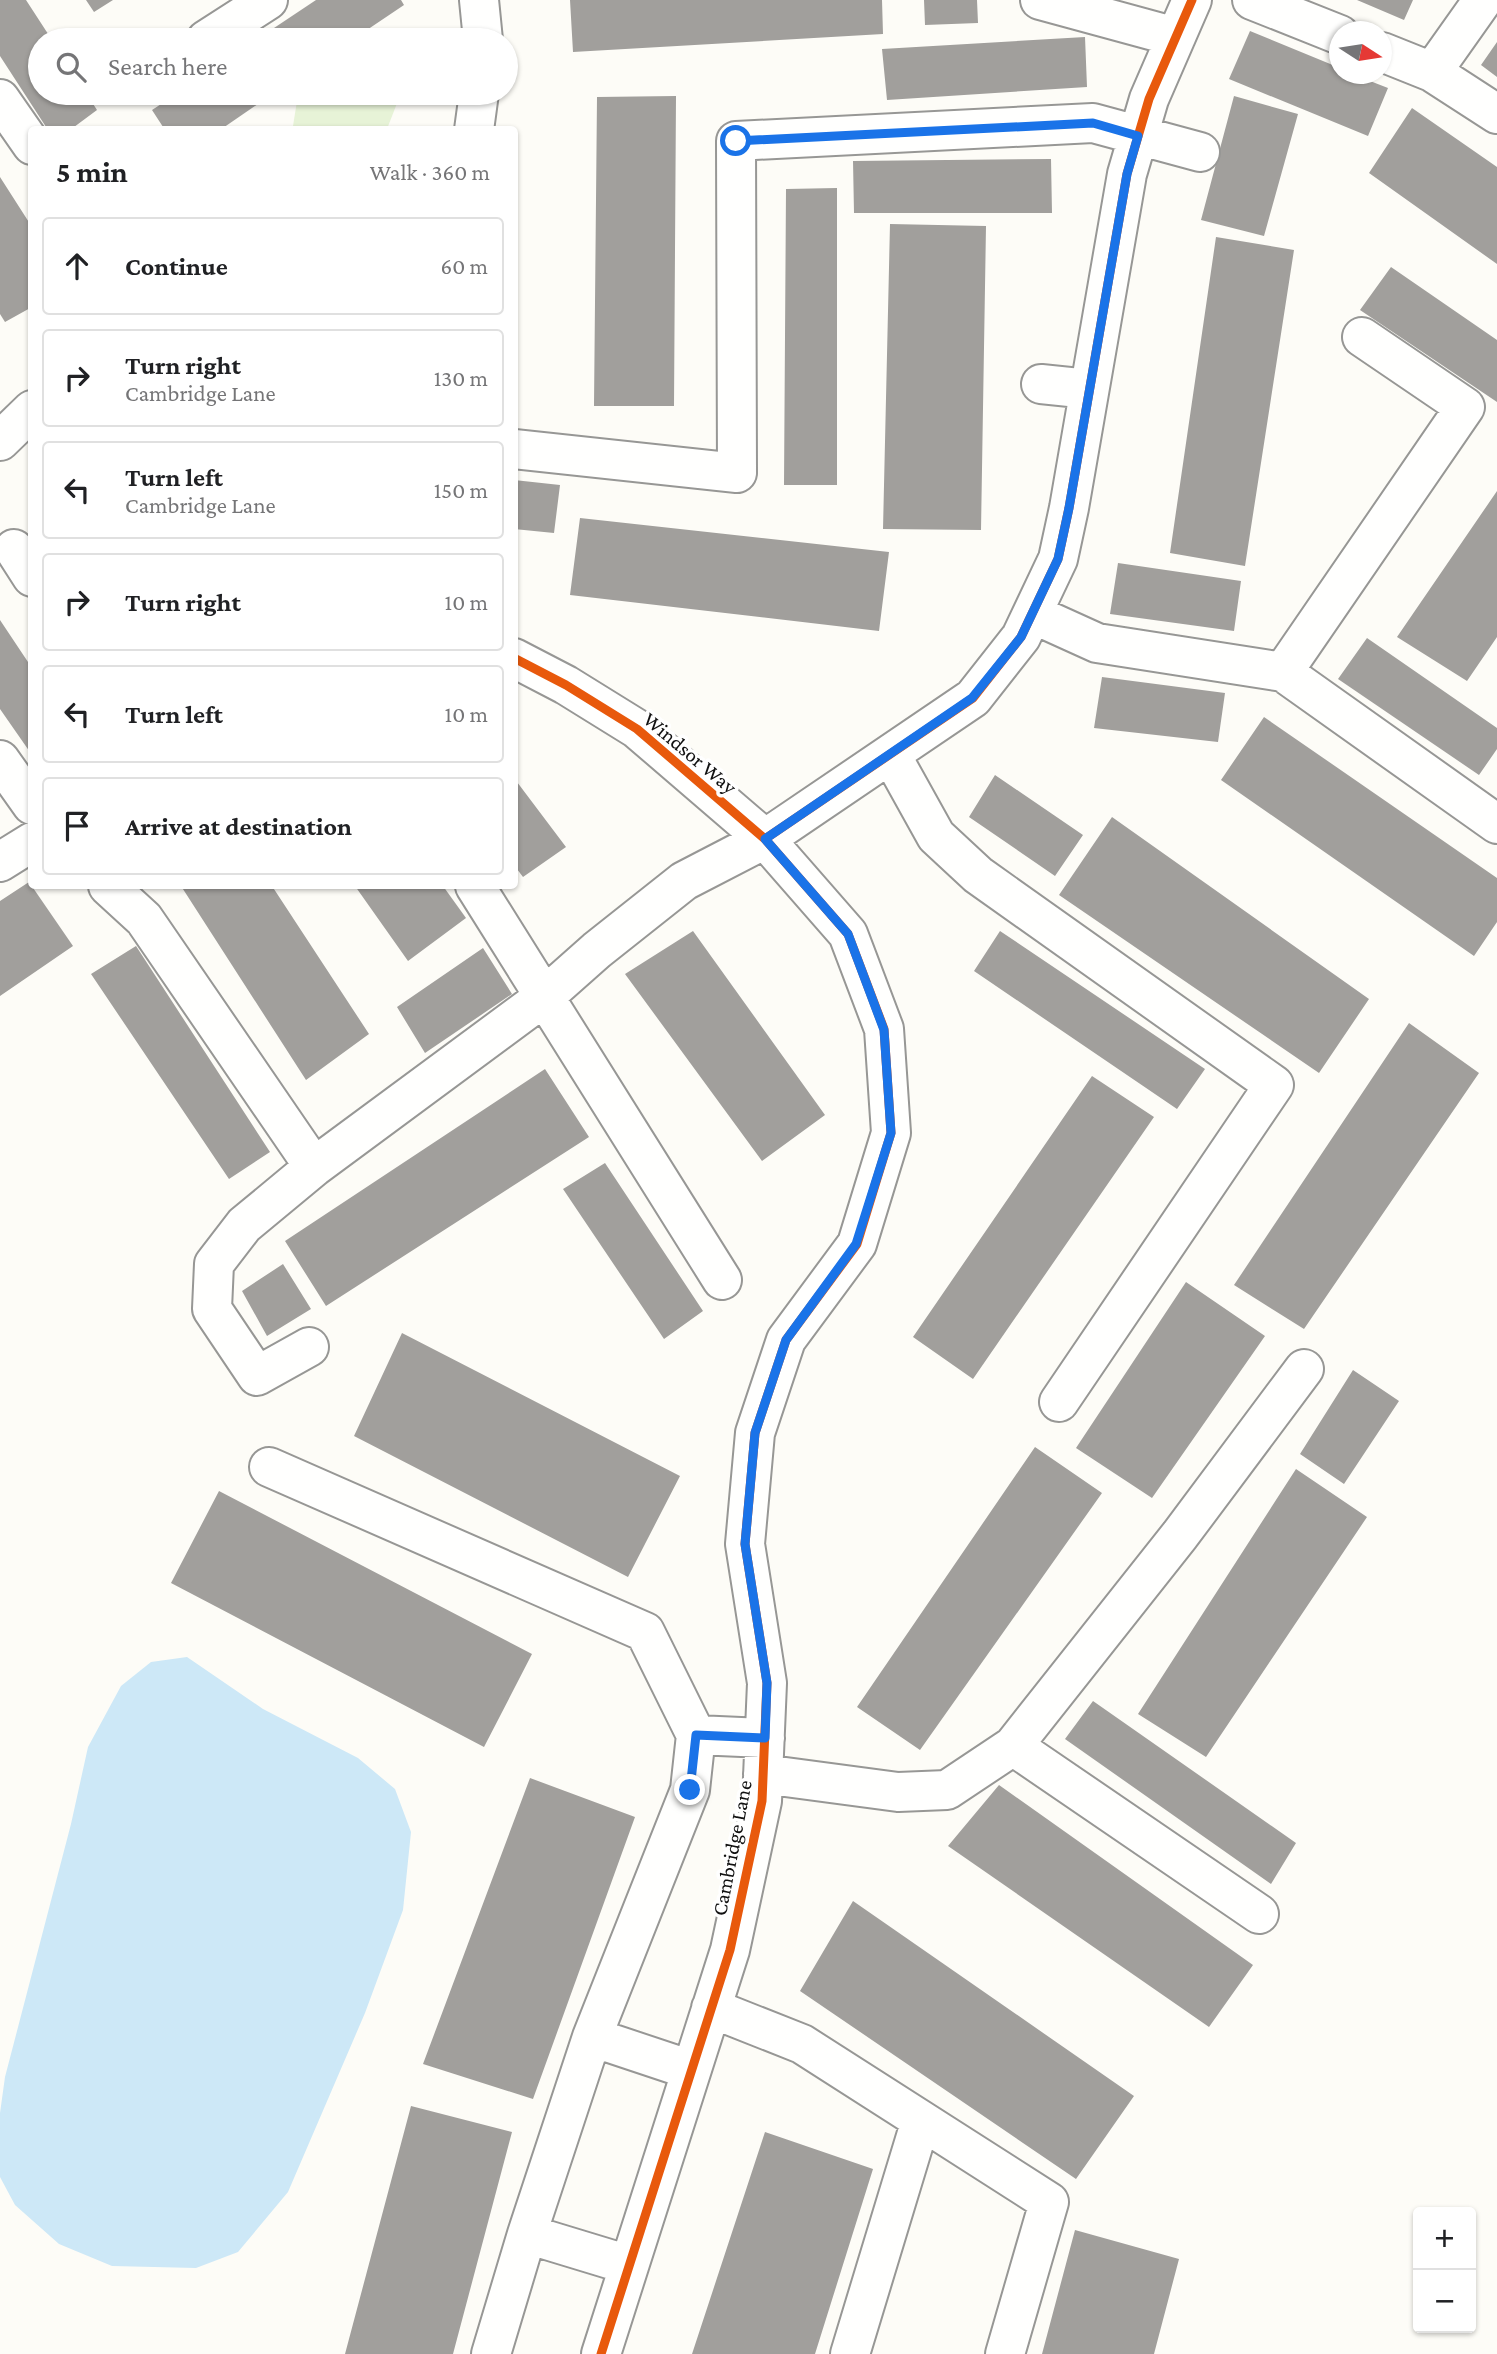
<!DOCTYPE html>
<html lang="en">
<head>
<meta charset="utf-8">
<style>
	body { margin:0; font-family:"Crimson Pro",serif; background:#f6f6f6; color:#202124 }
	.controls { position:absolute; right:21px; bottom:21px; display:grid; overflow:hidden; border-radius:7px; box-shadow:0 2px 5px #0004 }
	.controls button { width:63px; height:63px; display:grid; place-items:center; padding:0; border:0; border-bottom:2px solid #e0e0e0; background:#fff; color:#202124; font:35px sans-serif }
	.compass { position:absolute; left:1329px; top:21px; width:63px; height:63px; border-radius:50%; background:#fff; box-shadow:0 2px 5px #0004; rotate:102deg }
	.stop { position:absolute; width:21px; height:21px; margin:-16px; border:5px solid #1a73e8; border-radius:50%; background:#fff }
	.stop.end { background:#1a73e8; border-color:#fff; box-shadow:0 2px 7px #0008 }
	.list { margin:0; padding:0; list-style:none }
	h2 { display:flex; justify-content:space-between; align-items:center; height:91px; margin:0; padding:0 28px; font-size:30px }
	h2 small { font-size:23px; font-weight:400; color:#757577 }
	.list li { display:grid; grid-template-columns:46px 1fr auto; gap:21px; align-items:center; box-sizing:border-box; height:98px; margin:0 14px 14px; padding:0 14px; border:2px solid #e0e0e0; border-radius:7px }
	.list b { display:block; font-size:26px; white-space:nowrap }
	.list p { margin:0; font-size:23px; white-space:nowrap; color:#757577 }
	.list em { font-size:23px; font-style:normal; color:#757577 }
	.icon { flex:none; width:38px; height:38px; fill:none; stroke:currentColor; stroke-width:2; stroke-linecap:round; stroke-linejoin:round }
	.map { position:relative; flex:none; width:1497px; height:2354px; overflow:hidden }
	.search { position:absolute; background:#fff; box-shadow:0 2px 5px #0004; left:28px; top:28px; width:490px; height:77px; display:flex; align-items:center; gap:18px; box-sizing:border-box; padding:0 24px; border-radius:38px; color:#757577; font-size:26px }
	.panel { position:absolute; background:#fff; box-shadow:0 2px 5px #0004; left:28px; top:126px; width:490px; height:763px; border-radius:7px }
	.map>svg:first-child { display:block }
	.green { fill:#e7f3d7 }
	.water { fill:#cde8f7 }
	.building { fill:#a19f9c }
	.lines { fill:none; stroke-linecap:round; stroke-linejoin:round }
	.minor-casing { stroke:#979795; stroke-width:42 }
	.minor { stroke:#fffffe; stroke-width:38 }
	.cycleway-casing { stroke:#fff; stroke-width:13 }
	.cycleway { stroke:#e8590c; stroke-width:9 }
	.route { stroke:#1a73e8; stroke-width:9 }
	.labels { text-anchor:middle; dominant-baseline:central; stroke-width:7; stroke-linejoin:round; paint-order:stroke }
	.street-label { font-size:21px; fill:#111; stroke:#fff }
</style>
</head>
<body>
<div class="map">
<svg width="1497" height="2354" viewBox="0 0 1497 2354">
	<rect width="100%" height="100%" fill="#fdfcf7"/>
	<path class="green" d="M309,93h92l-14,36h-87l-7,-3 4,-25z"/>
	<path class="water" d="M187,1657l76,52 95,49 37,31 16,43 -8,78 -38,103 -77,179 -50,60 -42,16 -84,-2 -53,-22 -44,-39 -15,-28v-64l5,-36 66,-253 17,-77 33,-61 30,-24z"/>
	<path class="building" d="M0,0h26l26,40h-12v53h46l11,17 -27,20h-22l-48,-74z
		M86,0h27l-19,12z
		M316,0h85l3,5 -52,35h-96z
		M570,0h312l1,34 -310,18z
		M924,0h53l1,23 -53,2z
		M1357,0h56l-9,20z
		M1250,31l90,37v6h12l36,14 -20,48 -139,-57z
		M1085,37l2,50 -200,13 -5,-51z
		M1497,42v35l-16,-12z
		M178,93h96l-54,37h-55l-13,-20z
		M676,96l-2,310h-80l3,-309z
		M1234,96l64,18 -34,122 -63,-16z
		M1412,108l85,59v97l-128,-91z
		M1051,159l1,54h-198l-1,-52z
		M0,177l32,50v80l-27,15 -5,-8z
		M837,188v297h-53l2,-296z
		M890,224l96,2 -5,304 -98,-1z
		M1216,237l78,13 -49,316 -75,-13z
		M1391,267l106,73v62l-137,-92z
		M514,480l46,5 -6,48 -40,-4z
		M1497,491v146l-30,44 -70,-44z
		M580,518l309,34 -10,79 -309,-36z
		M1118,563l123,18 -7,50 -124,-17z
		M0,620l32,48v87l-32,-46z
		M1367,638l130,90v21l-18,26 -141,-96z
		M1102,677l123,16 -7,49 -124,-14z
		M1264,717l233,161v44l-23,34 -253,-176z
		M995,775l88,60 -28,41 -86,-59z
		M514,778l52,69 -43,30 -9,-12z
		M1112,817l257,182 -50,74 -260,-178z
		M29,882l44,64 -73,50v-95z
		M181,886h91l97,148 -63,46z
		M355,886h88l23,32 -58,43z
		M693,931l132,184 -63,46 -137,-187z
		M1000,931l205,138 -28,40 -203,-138z
		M136,946l134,206 -41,27 -138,-205z
		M483,948l29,46 -87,59 -28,-46z
		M1409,1023l70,50 -175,256 -70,-44z
		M545,1069l44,68 -263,169 -41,-65z
		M1092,1076l62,41 -181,262 -60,-42z
		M605,1163l98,148 -39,28 -101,-150z
		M283,1264l28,45 -44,27 -25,-45z
		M1186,1282l79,54 -113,162 -76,-50z
		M402,1333l278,143 -52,101 -274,-141z
		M1353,1370l46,31 -55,83 -44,-30z
		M1035,1447l67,46 -182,257 -63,-43z
		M1296,1469l71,48 -161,240 -68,-43z
		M219,1491l313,163 -48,93 -313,-164z
		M1093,1701l203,142 -25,41 -206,-145z
		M530,1778l105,39 -102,282 -110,-35z
		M999,1785l254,180 -44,62 -261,-181z
		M853,1901l281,195 -58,83 -276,-188z
		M411,2106l101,26 -59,222h-108z
		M765,2132l108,37 -58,185h-123z
		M1075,2230l104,29 -25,95h-112z"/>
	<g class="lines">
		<defs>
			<path id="minor" d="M479,0l4,40
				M1040,0l136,37
				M1252,0l88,35
				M206,40l62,-40
				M1382,52l50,20 65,42
				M1432,72l51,-72
				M0,99l32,46
				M474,130l5,-37
				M1041,384l48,5
				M0,441l32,-31
				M514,449l223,24 -1,-332 357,-18 107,29
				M14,549l18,28
				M1033,614l64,29 186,29 214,152
				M514,658l52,27 71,44 128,110 83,95 36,95 7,104 -34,111 -71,96 -31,93 -10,111 22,139 -5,118 -32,149 -129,404
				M1283,672l182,-265 -103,-70
				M891,755l45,81 42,39 296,210 -215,317
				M0,760l32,45
				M0,862l32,-20
				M108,886l36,33 170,248
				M475,886l247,394
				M309,1347l-52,29 -45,-67 2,-45 30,-39 70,-58 230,-170 53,-47 87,-69 81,-42 208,-141 48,-61 37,-78 11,-51 58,-334 22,-75 43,-99
				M269,1467l376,165 51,103 69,3
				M1013,1746l246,168
				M763,1774l135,18 49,-2 66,-44 167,-211 124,-166
				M711,2008l91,36 247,158 -44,152
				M592,2037l99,33
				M527,2234l102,31
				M491,2354l36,-120 65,-197 98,-247 6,-55
				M850,2354l71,-234"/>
		</defs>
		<use href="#minor" class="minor-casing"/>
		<use href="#minor" class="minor"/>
		<defs>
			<path id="cycleway" d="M514,658l52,27 71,44 128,110 83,95 36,95 7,104 -34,111 -71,96 -31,93 -10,111 22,139 -5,118 -32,149 -129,404
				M765,839l208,-141 48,-61 37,-78 11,-51 58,-334 22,-75 43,-99"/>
		</defs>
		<use href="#cycleway" class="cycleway-casing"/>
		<use href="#cycleway" class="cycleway"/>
	</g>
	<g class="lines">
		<path class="route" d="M690,1790l6,-55 69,3 2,-55 -22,-139 10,-111 31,-93 70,-96 35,-111 -7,-103 -36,-96 -83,-95 207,-141 49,-61 37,-78 11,-51 58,-334 11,-38 -45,-13 -357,18"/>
	</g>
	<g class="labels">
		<g class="street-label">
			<text transform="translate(690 753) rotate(40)">Windsor Way</text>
			<text transform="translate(732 1848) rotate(-79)">Cambridge Lane</text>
		</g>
	</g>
</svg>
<div class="controls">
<button>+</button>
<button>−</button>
</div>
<svg class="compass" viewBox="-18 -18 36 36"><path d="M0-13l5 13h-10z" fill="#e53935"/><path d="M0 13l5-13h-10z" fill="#757577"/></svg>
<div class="stop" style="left:736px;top:141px"></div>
<div class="stop end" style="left:690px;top:1790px"></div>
<div class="search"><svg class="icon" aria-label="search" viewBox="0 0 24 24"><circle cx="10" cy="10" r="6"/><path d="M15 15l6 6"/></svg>Search here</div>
<section class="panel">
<h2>5 min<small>Walk · 360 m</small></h2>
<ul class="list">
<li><svg class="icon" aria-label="ahead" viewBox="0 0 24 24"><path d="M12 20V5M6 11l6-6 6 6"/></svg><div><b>Continue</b></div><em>60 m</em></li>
<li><svg class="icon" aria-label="right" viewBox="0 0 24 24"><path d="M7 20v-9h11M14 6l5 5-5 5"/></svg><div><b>Turn right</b><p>Cambridge Lane</p></div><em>130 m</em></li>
<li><svg class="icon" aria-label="left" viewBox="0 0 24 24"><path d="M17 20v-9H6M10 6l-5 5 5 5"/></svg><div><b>Turn left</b><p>Cambridge Lane</p></div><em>150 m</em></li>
<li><svg class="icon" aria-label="right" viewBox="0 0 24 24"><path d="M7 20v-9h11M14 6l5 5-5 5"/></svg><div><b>Turn right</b></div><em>10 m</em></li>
<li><svg class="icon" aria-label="left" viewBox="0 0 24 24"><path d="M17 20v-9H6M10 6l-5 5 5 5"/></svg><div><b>Turn left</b></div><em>10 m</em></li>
<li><svg class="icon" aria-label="arrive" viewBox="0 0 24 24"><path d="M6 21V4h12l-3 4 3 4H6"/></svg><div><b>Arrive at destination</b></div></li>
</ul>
</section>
</div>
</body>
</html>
